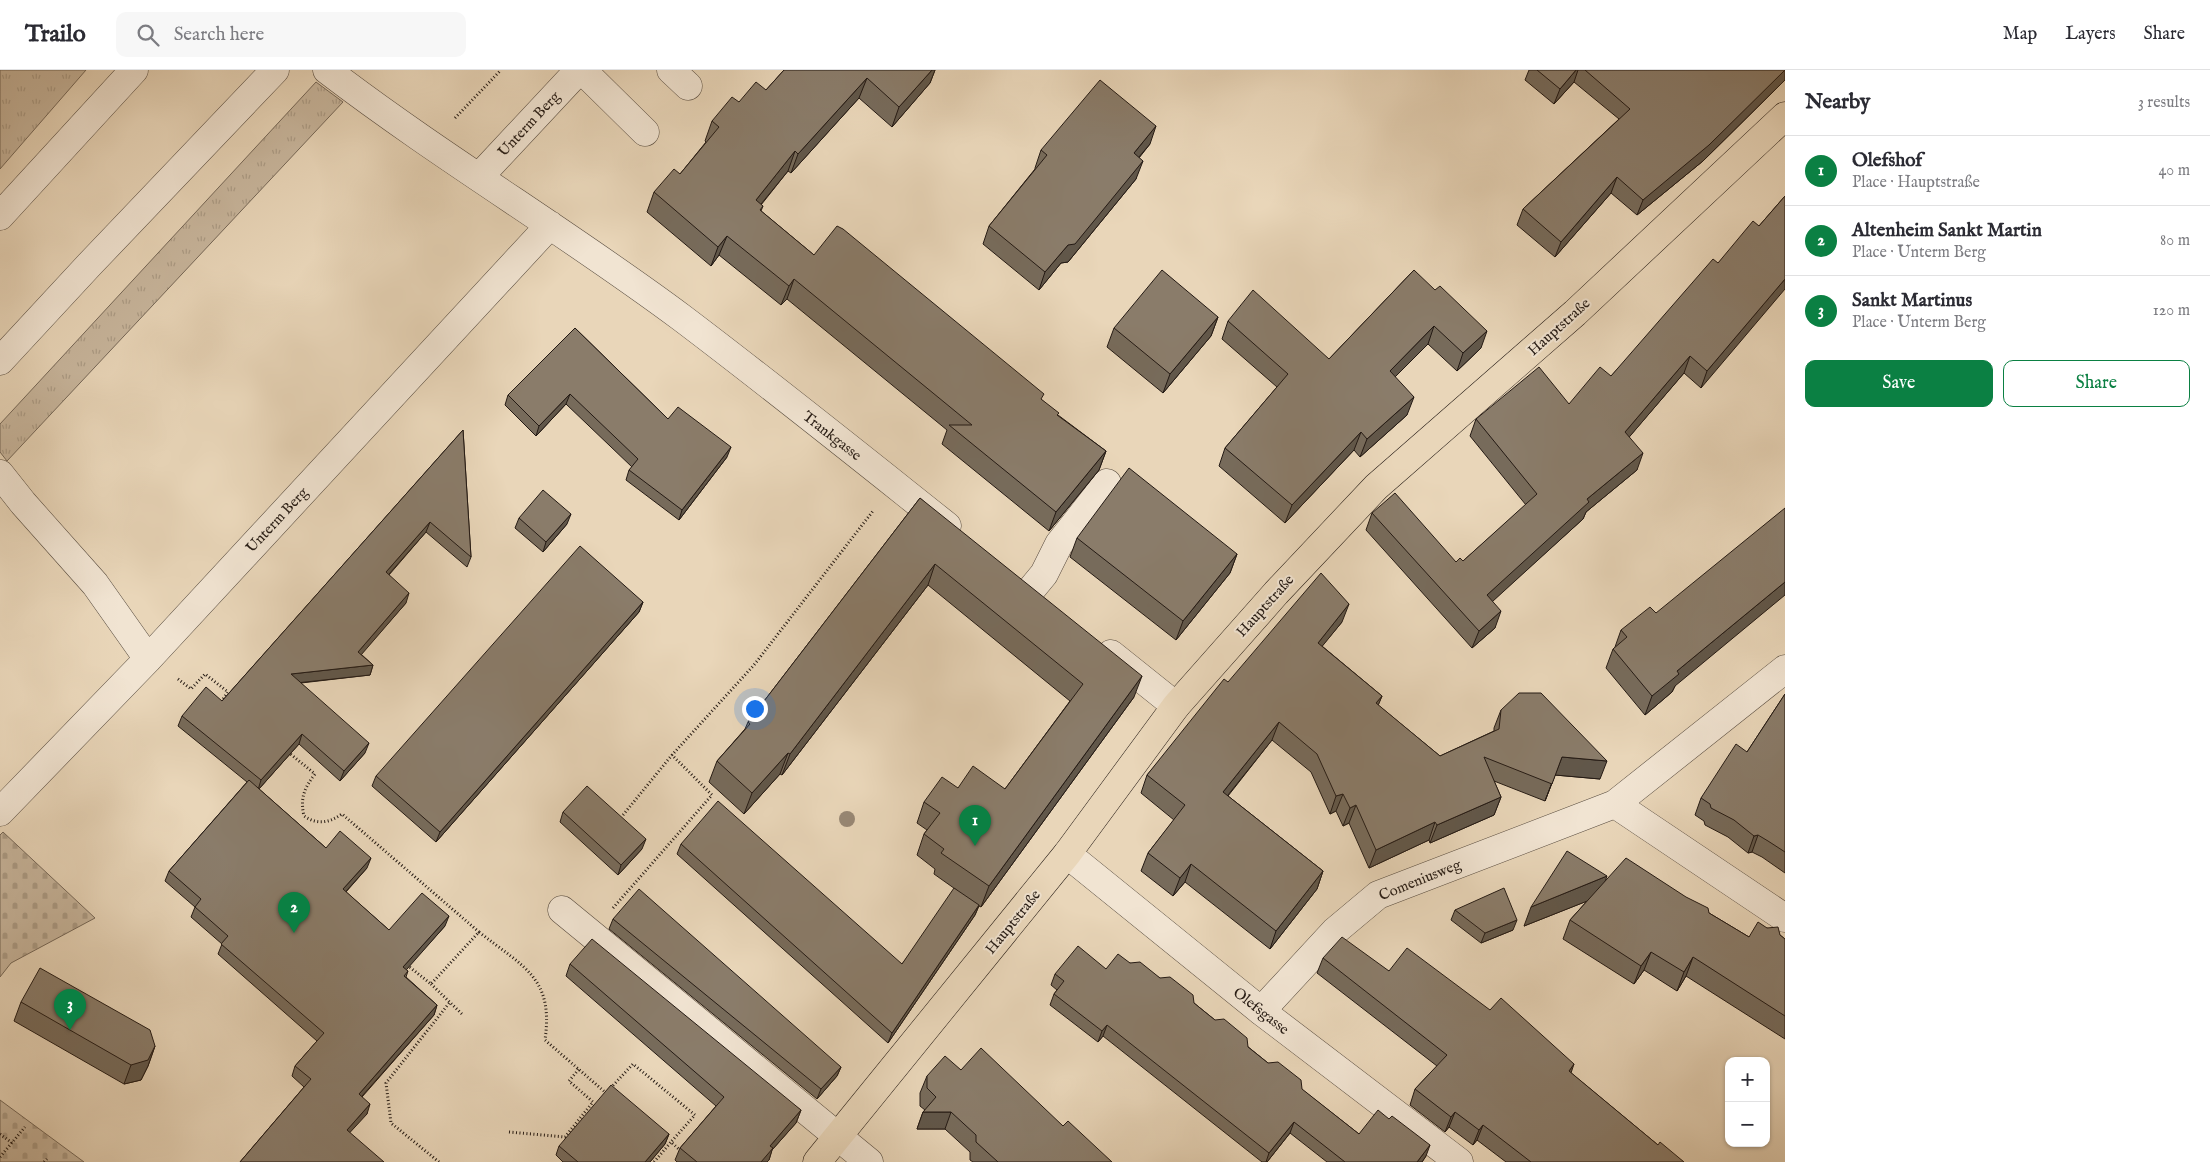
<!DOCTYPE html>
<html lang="en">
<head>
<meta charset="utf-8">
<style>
	body { margin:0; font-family:"IM FELL English",serif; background:#f7f7f7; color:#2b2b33 }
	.controls { position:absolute; right:15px; bottom:15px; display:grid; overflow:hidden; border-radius:10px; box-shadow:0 1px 4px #0004 }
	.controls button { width:45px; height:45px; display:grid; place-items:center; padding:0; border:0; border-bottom:1px solid #e1e1e2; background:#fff; color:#2b2b33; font:25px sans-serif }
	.you { position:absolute; left:754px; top:638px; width:18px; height:18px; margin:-12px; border:4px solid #fff; border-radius:50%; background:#1a73e8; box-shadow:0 0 0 8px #1a73e833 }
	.badge { display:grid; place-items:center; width:32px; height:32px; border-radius:50%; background:#0b8043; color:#fff; font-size:16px; font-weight:700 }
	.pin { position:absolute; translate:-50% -41px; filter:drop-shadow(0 1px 2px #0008) }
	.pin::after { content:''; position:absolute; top:26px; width:18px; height:15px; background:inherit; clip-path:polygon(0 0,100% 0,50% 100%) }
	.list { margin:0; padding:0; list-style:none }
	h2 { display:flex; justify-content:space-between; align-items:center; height:65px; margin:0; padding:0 20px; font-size:21px }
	h2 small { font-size:16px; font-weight:400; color:#7c7c81 }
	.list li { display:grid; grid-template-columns:32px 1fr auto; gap:15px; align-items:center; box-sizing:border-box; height:70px; padding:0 20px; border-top:1px solid #e1e1e2 }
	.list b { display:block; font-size:19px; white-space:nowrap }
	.list p { margin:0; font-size:16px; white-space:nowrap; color:#7c7c81 }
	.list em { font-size:16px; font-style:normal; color:#7c7c81 }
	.actions { display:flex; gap:10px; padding:15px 20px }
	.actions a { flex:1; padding:11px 0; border:1px solid #0b8043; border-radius:10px; text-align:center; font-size:18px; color:#0b8043 }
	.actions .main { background:#0b8043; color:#fff }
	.icon { flex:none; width:28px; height:28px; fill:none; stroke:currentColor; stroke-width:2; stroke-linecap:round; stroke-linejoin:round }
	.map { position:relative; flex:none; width:1785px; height:1092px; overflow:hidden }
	header { display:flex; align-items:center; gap:30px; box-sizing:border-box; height:70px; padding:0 25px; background:#fff; border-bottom:1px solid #e1e1e2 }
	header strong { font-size:24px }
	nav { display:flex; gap:28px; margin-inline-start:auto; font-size:18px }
	.search { width:350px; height:45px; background:#f7f7f7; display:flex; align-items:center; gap:12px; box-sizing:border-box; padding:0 18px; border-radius:10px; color:#7c7c81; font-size:19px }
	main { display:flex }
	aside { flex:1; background:#fff }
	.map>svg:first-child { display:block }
	.grass { fill:url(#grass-tufts); stroke:#766858 }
	.cemetery { fill:url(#cemetery-stones); stroke:#766858 }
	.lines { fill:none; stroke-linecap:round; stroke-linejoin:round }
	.minor-casing { stroke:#55493d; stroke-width:29 }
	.major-casing { stroke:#241a14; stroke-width:29 }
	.path { stroke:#241a14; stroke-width:3; stroke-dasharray:1 2.5; stroke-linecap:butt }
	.minor { stroke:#f1e4d2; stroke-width:28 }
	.major { stroke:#e9d6b9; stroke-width:28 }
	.tree { fill:#988875 }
	.wall { fill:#776b5b; stroke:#241a14 }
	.shaded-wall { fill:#61574a; stroke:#241a14 }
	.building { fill:#8a7c6a; stroke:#241a14 }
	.labels { text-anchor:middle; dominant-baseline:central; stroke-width:4; stroke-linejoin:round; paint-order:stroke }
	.street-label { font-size:15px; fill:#241a14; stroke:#f1e4d2 }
</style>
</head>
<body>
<header>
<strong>Trailo</strong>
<div class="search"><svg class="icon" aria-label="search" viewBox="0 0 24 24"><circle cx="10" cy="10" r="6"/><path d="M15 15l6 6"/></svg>Search here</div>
<nav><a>Map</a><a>Layers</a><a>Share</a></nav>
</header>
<main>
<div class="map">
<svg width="1785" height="1092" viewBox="0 0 1785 1092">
	<defs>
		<pattern id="grass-tufts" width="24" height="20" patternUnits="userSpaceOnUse" patternTransform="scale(1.25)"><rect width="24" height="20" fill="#c8b69d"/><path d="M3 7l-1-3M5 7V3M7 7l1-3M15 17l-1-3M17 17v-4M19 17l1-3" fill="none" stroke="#ac9c86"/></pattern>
		<pattern id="cemetery-stones" width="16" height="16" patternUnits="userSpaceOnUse" patternTransform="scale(1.25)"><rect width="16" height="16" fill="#c8b69d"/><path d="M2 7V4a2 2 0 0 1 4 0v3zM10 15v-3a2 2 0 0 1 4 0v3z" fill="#ac9c86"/></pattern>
	</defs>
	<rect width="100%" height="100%" fill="#e9d6b9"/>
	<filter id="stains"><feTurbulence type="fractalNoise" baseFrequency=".004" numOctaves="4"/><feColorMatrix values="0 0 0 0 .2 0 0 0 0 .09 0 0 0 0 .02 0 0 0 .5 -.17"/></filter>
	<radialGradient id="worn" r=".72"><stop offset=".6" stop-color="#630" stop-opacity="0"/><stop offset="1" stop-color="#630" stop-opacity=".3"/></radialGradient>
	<path class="grass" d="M0,0h86l-86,99z
		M316,12l27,20 -336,359 -7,-9v-28z"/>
	<path class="cemetery" d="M3,762l92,86 -84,45 -11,14v-142z
		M0,1030l84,62h-84z"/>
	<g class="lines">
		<defs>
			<path id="minor" d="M327,0c115,88 240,162 355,248 90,68 177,138 265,208
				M582,0l63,62
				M671,0l17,16
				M479,107l100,-107
				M0,146l134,-146
				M0,291l89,-96 186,-195
				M0,404l23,29 72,81 53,75
				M1030,521l14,-17 15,-30 48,-61
				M1111,584l65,52
				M1615,734l170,114
				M0,742l148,-153 402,-434
				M1067,784l194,157 198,151
				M562,840l307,252
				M1261,941l74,-80 43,-36 237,-91 170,-135"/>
			<path id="major" d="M817,1092l250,-308 109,-148 100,-113 100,-106 199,-174 210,-197"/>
		</defs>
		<use href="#minor" class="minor-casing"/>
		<use href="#major" class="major-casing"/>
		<path class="path" d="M455,48l46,-48
			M178,609l13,10 14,-15 23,18 -5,7 2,1
			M288,682l27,22c-11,14 -15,25 -11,42 13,9 25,7 38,-2l137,118
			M623,745l49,-60 82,-90 119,-154
			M613,838l99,-113 -40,-40
			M407,895l24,19 48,-52c44,35 75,45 66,108l61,53 27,-29 62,51 -24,27
			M431,914l32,31
			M509,1062l56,5 28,-35 -24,-21 10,-12
			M0,1064l12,9
			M0,1087l25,-30
			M44,1092l3,-3
			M439,1092l-48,-39 -5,-40 64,-81
			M654,1092l17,-20 10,9"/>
		<use href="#minor" class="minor"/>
		<use href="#major" class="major"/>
	</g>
	<circle class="tree" cx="847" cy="749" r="8"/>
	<path class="wall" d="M784,0h151l-5,13 -38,44 -33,-29 -68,75 -3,-2 -27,34 2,1 -2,5 53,44 228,145 16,15 48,36 -7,19 -50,61 -107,-87 5,-14 -160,-131 -6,6 -62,-50 -8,11 -64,-54 7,-20 26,-18 26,-32 -1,-1 7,-20 27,-19 27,-12z
		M1529,0h256v10l-82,81 -66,54 -26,-22 -56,64 -38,-32 6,-16 96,-90 -45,-37 -20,22 -29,-24z
		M1150,74l-11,14 -3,21 -68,83 -7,1 -22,27 -56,-46 6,-18 46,-57v-1l6,-18z
		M1785,126l-84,192 -17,-15 -55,64 8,33 -51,42 -3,7 -91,82 3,27 -23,20 -106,-118 6,-17 84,49 7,-1 63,-56 -56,-69 6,-17 93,-15 42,-28 107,-113 41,-37z
		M1414,200l67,78 -24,23 -29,-27 -33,33 12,38 -47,42 -6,-7 -69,73 -66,-57 6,-18 52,-61 -55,-48 6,-18 101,38z
		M1218,247l-7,19 -48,57 -56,-46 7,-19z
		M575,258l93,91 59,38 -48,63 -53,-40 3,-10 3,-3 -66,-63 -30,32 -31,-31 3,-10z
		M463,360l8,127 -4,10 -41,-35 -37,43 17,28 -45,51 12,11 -3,10 -69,8 64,70 -25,28 -41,-37 -40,45 67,59 41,20 -21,24 43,38 56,-4 -39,43 2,2 -2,6 31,28 -3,10 -72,82 5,17 -127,48 64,-75 -12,-11 3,-10 22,-25 -99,-87 4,-10 -31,-27 4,-10 -30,-26 4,-10 78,-89 -69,-56 4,-10 40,-15z
		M920,428l214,199 -153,210 -2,-1 -4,9 -87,128 -211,-189 4,-10 221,120 56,-73 -24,-17 1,-5 -18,-14 7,-21 3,-4 -10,-7 7,-21 34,-14 47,1 65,-88 -142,-116 -146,190 -2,-1 -36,40 -35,-32 8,-21 28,-32 3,-7z
		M519,448l48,6 -24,28 -28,-24z
		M1077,468l160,16 -7,19 -54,67 -106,-83z
		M643,532l-4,10 -203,230 -64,-56 4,-10z
		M1342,552l-20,24 60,50 -4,9 62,51 54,-25v-3l7,-18 99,69 -45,-4 -10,26 -51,-20 7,16 -7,18 -64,28 -1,-3 -60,28 -20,-45 -6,3 -7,-15 -6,3 -19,-42 -39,-32 -44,56 95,75 -6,18 -47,60 -85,-67 -12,14 -32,-25 7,-18 26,-33 -33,-27 6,-18 81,-93z
		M1621,560l54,56 -3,6 -27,23 -39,-47 7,-19 2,-2z
		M1785,624v179l-23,-16 -10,-5 -4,1 -20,-16 -23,-12 -1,-4 -9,-6 6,-17 46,-46z
		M563,742l79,37 -24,26 -58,-53z
		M1606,810l103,33 40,24 18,-9 13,7 5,4v100l-99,-63 -9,15 -33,-21 -10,14 -71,-45 7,-19 17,-19 -63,25z
		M1455,840l58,20 -32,13 -30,-23z
		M613,849l228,148 -4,9 -20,23 -208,-170z
		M1323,888l66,13 182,102 87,72 26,17h-178l-29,-22 -4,5 -24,-18 -4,5 -35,-27 5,-16 22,-23 -120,-93z
		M1130,893l30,15 34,25 74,60 91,71 67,22 -4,6h-95l-37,-29 -23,29h-5l-159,-126 -5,6 -48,-37 4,-11 3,-4 -6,-5 4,-11 51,-5z
		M570,894l231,146 -5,13 -24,27 -3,10 -2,2h-90l-2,-2 5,-12 36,-42 -150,-130z
		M21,932l134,44 -7,20 -7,14 -17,4 -110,-63z
		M961,1000l102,56 49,36h-139l-3,-2v-8l-25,-23h-28l6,-17 2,-2 -5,-4v-13l7,-17z
		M669,1064l-4,10 -15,18h-87l-7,-7 3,-9z"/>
	<path class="shaded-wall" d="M932,0h3l-5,13 -38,44 7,-20z
		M1576,0h2l-4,12 -20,22 6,-15z
		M1785,0v10l-82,81 -66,54 6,-15z
		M867,8l-8,20 -68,75 7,-19z
		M1156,56l-6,18 -23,27 7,-18z
		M795,81l-7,20 -40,49 8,-20z
		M1143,91l-7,18 -68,83 -7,1 -22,27 6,-18 23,-27z
		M1617,107l-6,16 -56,64 6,-15z
		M727,166l-8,19 -8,11 7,-19z
		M794,209l-7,20 -6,6 8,-19z
		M1785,209v10l-84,99 6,-17z
		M1218,247l-7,19 -48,57 7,-19z
		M1434,256l-6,18 -44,44 6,-17z
		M1487,261l-6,17 -24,23 6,-18z
		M1690,286l-6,17 -65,76 6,-17z
		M570,324l-4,10 -30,32 3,-10z
		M1414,327l-7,18 -47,42 7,-18z
		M1361,362l-7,18 -69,73 7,-18z
		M731,377l-4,10 -48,63 3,-10z
		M1106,381l-7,19 -50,61 7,-19z
		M1643,383l-6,17 -51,42 -3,7 -102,93 6,-17 100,-96z
		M571,444l-4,10 -24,28 3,-10z
		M430,452l-4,10 -44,50 4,-10z
		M1237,484l-7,19 -54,67 7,-19z
		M935,494l-7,21 -146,190 8,-21z
		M1785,512v13l-110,91 -3,6 -27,23 7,-19 25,-25z
		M409,523l-3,10 -51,59 3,-10z
		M643,532l-4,10 -203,230 4,-10z
		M1349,534l-7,18 -31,38 7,-17z
		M1501,541l-6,17 -23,20 7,-17z
		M373,595l-3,10 -83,9 4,-10z
		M1142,606l-8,21 -153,210 8,-21z
		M1382,626l-7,17 1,-10z
		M1279,652l-7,18 -56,70 7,-18z
		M302,664l-3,10 -41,46 3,-10z
		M369,673l-4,10 -25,28 4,-10z
		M788,683l-8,21 -36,40 8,-21z
		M1562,687l45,4 -7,18 -45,-4 -10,26z
		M1343,724l-7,17 -6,3 6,-18z
		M1501,727l-7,18 -64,28 7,-18z
		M1356,735l-7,18 -6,3 7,-18z
		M1435,752l-6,18 -60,28 7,-18z
		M1758,765l-6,17 -4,1 6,-17z
		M646,769l-4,10 -24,26 3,-10z
		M371,788l-4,10 -28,31 4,-10z
		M1191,794l-6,18 -12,14 7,-18z
		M1323,801l-6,18 -47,60 6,-18z
		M1607,806l-7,20 -76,30 7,-19z
		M979,835l-4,10 -87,128 4,-10z
		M449,846l-4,10 -45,51 3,-10z
		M1517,850l-4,10 -32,13 4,-10z
		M1651,882l-7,18 -10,14 7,-18z
		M1693,887l-7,19 -9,15 7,-19z
		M437,935l-3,10 -79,89 4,-10z
		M1107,955l-4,11 -5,6 4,-11z
		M155,976l-7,20 -7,14 -17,4 7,-19z
		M1574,994l-5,15v-8z
		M841,997l-4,9 -20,23 4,-10z
		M370,1034l-3,10 -24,26 4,-10z
		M801,1040l-5,13 -24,27 -3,10 -2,2h-6l9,-16z
		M923,1042h28l-6,17h-28z
		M1455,1042l-6,15 -4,5 6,-15z
		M1294,1052l-4,11 -23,29h-1l3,-9z
		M1483,1055l-6,15 -4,5 6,-15z
		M669,1064l-4,10 -15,18h-5z
		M1430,1075l-4,11 -4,6h-5z"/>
	<path class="building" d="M784,0h148l-33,37 -32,-29 -69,76 -3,-3 -39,49 7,6 -3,4 54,45 23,-29 6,3 201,165 -3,5 18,14 -2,2 49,36 -50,61 -107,-87h23l-178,-146 -5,7 -62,-50 -9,11 -64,-55 20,-23 6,5 39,-47 -7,-6 20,-24 7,5 17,-20 10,8z
		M1537,0h39l-16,19z
		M1585,0h200l-76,75 -66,55 -26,-23 -56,65 -38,-33 107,-100z
		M1100,10l56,46 -22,27 9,8 -68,83 -7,1 -23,27 -56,-46 58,-71 -6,-5z
		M1785,126v83l-78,92 -17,-15 -65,76 18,21 -56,46 2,3 -102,93 14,16 -22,20 -107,-118 23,-20 61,69 4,-4 3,3 74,-67 -61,-75 63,-52 30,37 31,-37 11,9 102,-117 5,4 35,-42 6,5z
		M1162,200l56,47 -48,57 -56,-46z
		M1414,200l21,20 5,-4 47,45 -24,22 -29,-27 -44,45 24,26 -47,42 -6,-7 -69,73 -67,-57 63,-74 -60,-53 25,-31 76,69z
		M575,258l93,91 10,-12 53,40 -49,63 -53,-40 9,-11 -68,-65 -31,32 -31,-31z
		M463,360l8,127 -41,-35 -44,50 23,21 -51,59 15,13 -82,9 78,69 -25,28 -42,-37 -41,46 -79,-64 24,-29 16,14z
		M1129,398l108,86 -54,67 -106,-83z
		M543,420l28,24 -25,28 -27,-24z
		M920,428l222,178 -153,210 -48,-33 3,-4 -20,-15 16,-21 -16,-11 18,-25 16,11 15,-22 32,23 78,-105 -148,-120 -145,190 -2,-1 -36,40 -35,-32 33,-37 -2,-2z
		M1785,438v74l-108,89 2,3 -27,22 -39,-47 14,-12 -6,-7 29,-23 6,6z
		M580,476l63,56 -203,230 -64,-56z
		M1321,503l28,31 -31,39 64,53 -6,7 64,53 59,-27 2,-19 18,-17h22l66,68 -45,-4 -10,27 -68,-27 17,40 -64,28 -2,-3 -59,28 -20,-45 -6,3 -7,-14 -7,2 -19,-42 -38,-32 -56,70 100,79 -47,60 -85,-67 -11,14 -32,-25 37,-48 -38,-30 77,-96 4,3z
		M1785,624v158l-17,-11 -10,-6 -4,1 -20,-16 -23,-12 -1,-4 -9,-6 35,-54 11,8z
		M249,710l77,68 14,-17 31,27 -28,31 46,41 33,-37 27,23 -46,51 5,4 -4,5 33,29 -78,89 11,10 -23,26 37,32h-144l71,-83 -16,-13 29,-33 -103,-89 7,-8 -33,-29 6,-8 -32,-28z
		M587,716l59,53 -25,26 -58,-53z
		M718,731l184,163 52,-76 25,17 -87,128 -211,-189z
		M1567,781l40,25 -76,31z
		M1626,788l60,39 22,11 1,5 40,24 9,-15 9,6 11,-1 2,8 5,4v77l-92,-59 -9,15 -33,-20 -10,14 -71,-46z
		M1504,818l13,32 -32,13 -30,-23z
		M639,819l202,178 -20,22 -208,-170z
		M1342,867l47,34 18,-23 83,62 11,-12 73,66 -5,7 89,74 2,-3 24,20h-153l-48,-37 -4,5 -24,-18 -4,5 -36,-28 32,-34 -124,-97z
		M592,869l209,171 -31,36 3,2 -12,14h-64l-17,-14 44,-51 -154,-133z
		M1078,876l28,23 12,-15 12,9 10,-1 20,16 10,-1 23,18 1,8 11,9 10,8 9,-1 23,19 1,9 20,16 10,-1 23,18 1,9 57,45 19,-24 11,9 3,-3 38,29 -13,17h-72l-51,-40 -25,31 -162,-128 -5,6 -48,-37 10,-13 -9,-7z
		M40,898l110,62 5,16 -7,14 -17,5 -110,-63z
		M981,978l82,78 5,-5 44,41h-114l-22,-20v-7l-25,-23h-28l13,-15 -9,-9v-12l18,-20 16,14z
		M611,1015l58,49 -24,28h-67l-19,-16z"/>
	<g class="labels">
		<g class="street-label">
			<text transform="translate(529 54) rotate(-47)">Unterm Berg</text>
			<text transform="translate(1559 257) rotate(-42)">Hauptstraße</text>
			<text transform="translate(832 366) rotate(38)">Trankgasse</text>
			<text transform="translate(277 450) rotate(-47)">Unterm Berg</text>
			<text transform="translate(1265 536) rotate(-48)">Hauptstraße</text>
			<text transform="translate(1420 810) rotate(-22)">Comeniusweg</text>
			<text transform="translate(1013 852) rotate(-51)">Hauptstraße</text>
			<text transform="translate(1261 941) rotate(38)">Olefsgasse</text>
		</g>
	</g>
	<rect width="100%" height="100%" filter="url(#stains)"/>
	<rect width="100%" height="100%" fill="url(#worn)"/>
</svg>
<div class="controls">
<button>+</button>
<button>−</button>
</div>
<div class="you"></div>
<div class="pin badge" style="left:975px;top:776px">1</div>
<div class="pin badge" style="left:294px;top:863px">2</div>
<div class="pin badge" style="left:70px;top:960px">3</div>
</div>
<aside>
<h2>Nearby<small>3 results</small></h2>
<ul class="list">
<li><span class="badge">1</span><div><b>Olefshof</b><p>Place · Hauptstraße</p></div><em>40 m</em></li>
<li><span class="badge">2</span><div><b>Altenheim Sankt Martin</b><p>Place · Unterm Berg</p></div><em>80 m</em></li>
<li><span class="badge">3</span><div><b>Sankt Martinus</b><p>Place · Unterm Berg</p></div><em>120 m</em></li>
</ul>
<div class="actions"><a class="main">Save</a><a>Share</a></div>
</aside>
</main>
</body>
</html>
